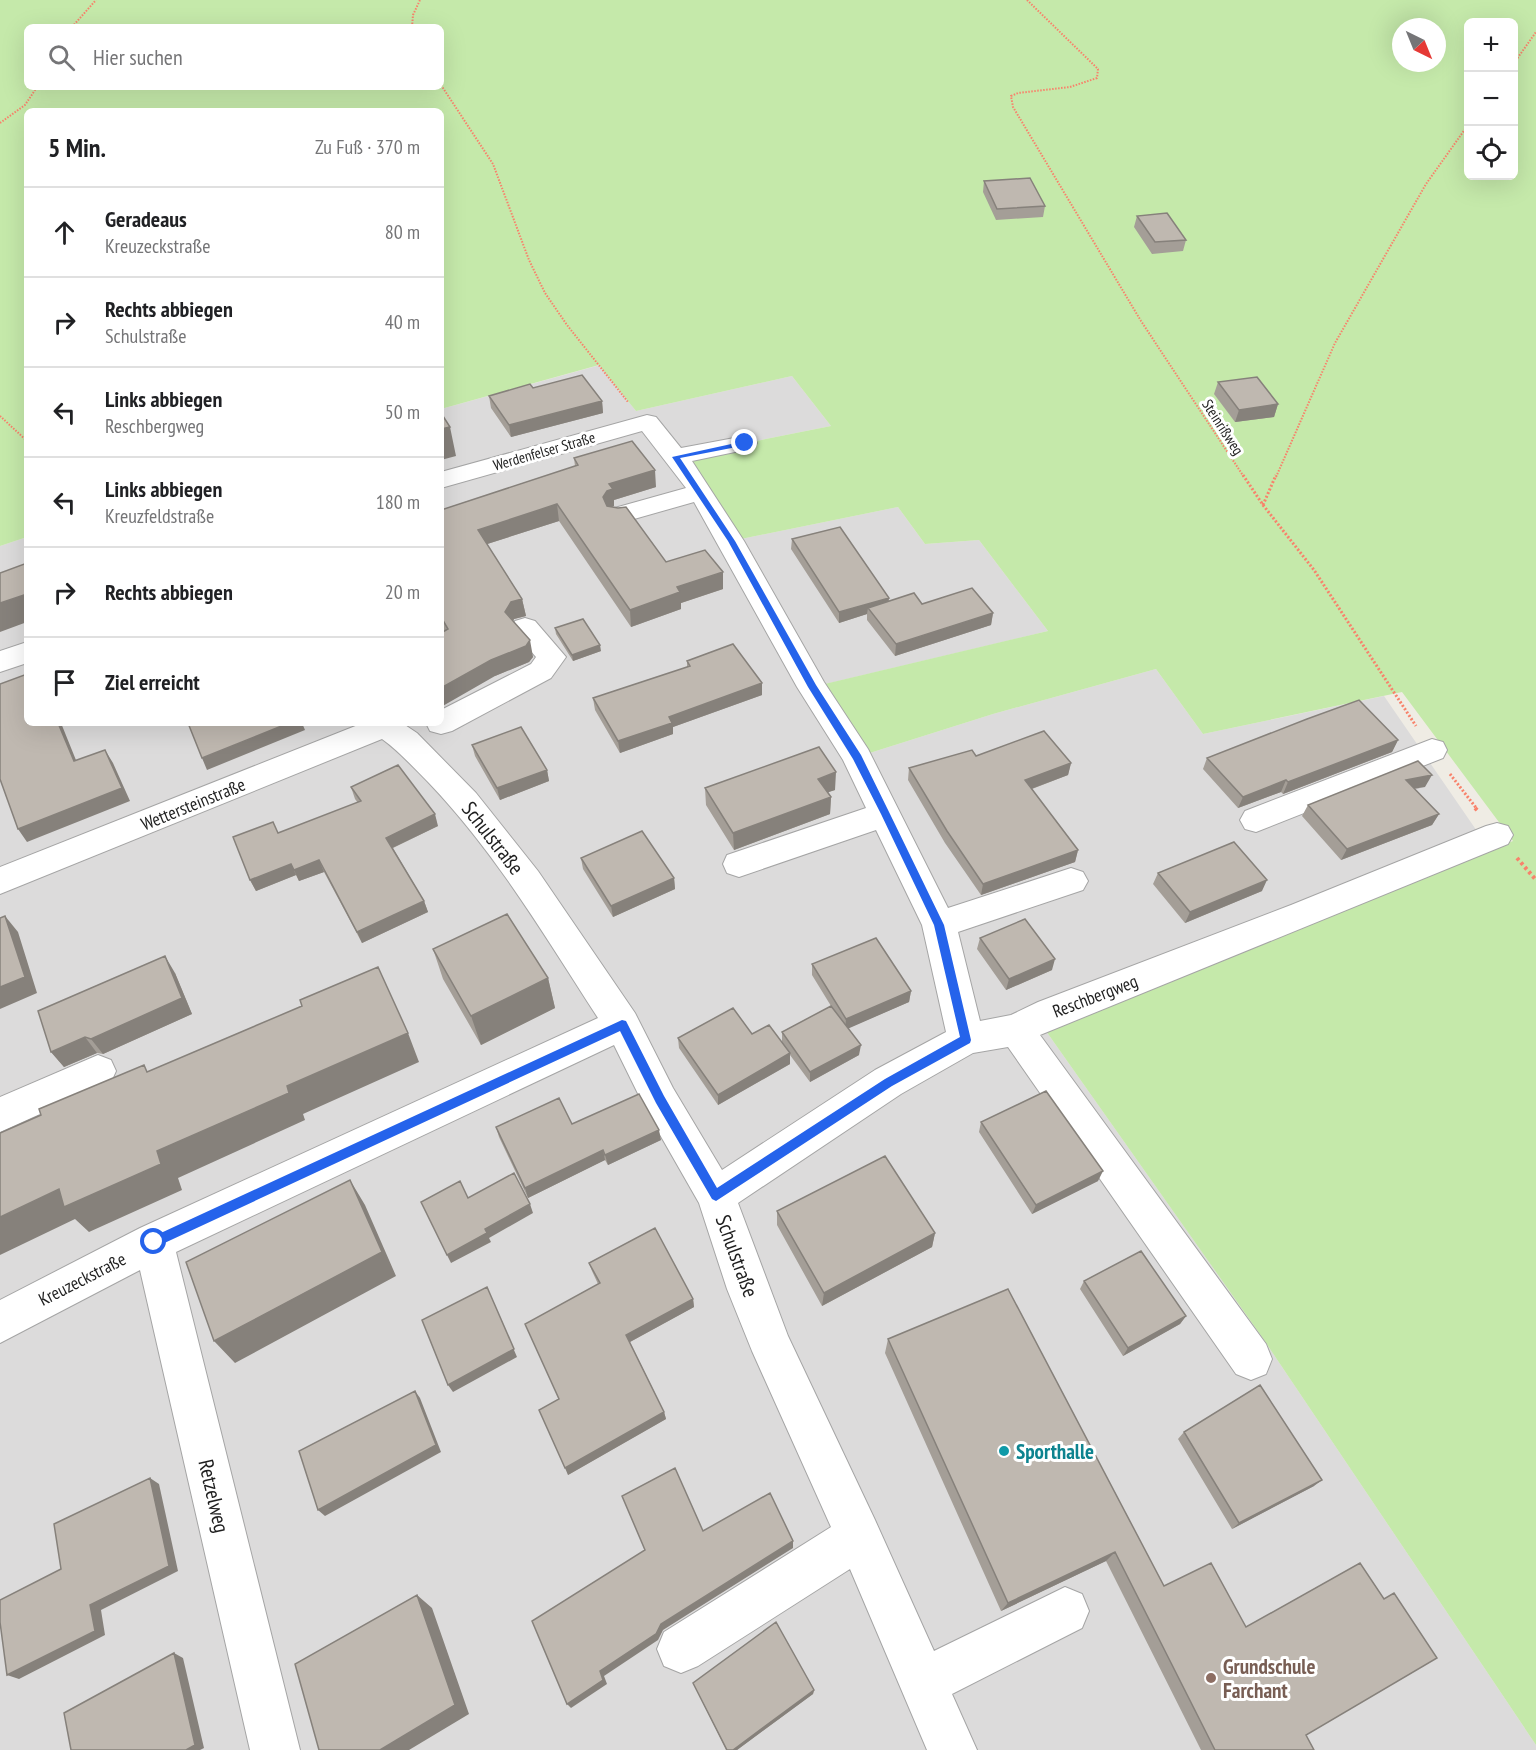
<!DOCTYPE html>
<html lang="de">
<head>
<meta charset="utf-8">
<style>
	body { margin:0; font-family:"PT Sans Narrow",sans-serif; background:#f6f6f6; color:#202124 }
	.controls { position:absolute; right:18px; top:18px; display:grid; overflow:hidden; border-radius:9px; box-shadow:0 6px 24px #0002 }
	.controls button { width:54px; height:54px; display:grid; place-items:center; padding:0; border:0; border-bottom:2px solid #e0e0e0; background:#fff; color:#202124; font:30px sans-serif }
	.compass { position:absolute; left:1392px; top:18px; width:54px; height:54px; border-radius:50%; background:#fff; box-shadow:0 6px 24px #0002; rotate:137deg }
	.stop { position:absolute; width:18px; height:18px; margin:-14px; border:4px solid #2563eb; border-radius:50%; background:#fff }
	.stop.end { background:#2563eb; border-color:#fff; box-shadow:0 2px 6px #0008 }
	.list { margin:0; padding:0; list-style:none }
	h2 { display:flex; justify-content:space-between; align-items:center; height:78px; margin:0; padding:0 24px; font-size:26px }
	h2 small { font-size:20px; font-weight:400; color:#757577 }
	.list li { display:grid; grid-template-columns:39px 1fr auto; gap:18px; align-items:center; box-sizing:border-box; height:90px; padding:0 24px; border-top:2px solid #e0e0e0 }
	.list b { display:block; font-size:22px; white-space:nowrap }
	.list p { margin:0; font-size:20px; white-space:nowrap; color:#757577 }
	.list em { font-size:20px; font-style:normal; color:#757577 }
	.icon { flex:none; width:33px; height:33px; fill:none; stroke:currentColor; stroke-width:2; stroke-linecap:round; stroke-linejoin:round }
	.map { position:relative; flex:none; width:1536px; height:1750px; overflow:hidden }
	.search { position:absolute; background:#fff; box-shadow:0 6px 24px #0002; left:24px; top:24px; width:420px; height:66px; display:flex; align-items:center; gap:15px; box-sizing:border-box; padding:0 21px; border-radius:9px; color:#757577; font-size:22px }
	.panel { position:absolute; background:#fff; box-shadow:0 6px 24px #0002; left:24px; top:108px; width:420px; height:618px; border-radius:9px }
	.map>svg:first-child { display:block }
	.residential { fill:#dcdbdb }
	.grass { fill:#c5e9aa; fill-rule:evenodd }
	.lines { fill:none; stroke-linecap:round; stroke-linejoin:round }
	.minor-casing { stroke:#a5a5a5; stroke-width:2 }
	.path-far2 { stroke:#f8826b; stroke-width:2; stroke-dasharray:1.5 1.5; stroke-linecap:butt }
	.path-far1 { stroke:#f8826b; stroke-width:3; stroke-dasharray:2 2; stroke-linecap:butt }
	.path { stroke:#f8826b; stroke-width:4; stroke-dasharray:3 3; stroke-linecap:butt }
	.minor { fill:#fff; fill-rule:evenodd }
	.wall { fill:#a49e97 }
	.shaded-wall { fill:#86817b }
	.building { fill:#bfb8b0; stroke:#86817b; stroke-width:1.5 }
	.route { fill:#2563eb }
	.culture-dot { fill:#0f9aa8; stroke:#fff; stroke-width:2 }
	.education-dot { fill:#8d6e63; stroke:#fff; stroke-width:2 }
	.labels { text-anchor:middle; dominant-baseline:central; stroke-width:6; stroke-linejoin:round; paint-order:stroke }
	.far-street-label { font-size:15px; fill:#1e1e1e; stroke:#fff }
	.street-label { font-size:18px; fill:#1e1e1e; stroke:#fff }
	.near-street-label { font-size:21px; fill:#1e1e1e; stroke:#fff }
	.near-culture-label { font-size:21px; font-weight:bold; fill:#0d838f; stroke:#fff; text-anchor:start }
	.near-education-label { font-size:21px; font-weight:bold; fill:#785e54; stroke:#fff; text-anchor:start }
</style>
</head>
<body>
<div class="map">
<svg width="1536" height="1750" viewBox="0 0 1536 1750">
	<rect width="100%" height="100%" fill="#efece4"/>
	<path class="residential" d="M600,365l36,46 156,-35 39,50 -155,31 55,84 167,-34 27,37 54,-4 69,91 -235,56 44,70 136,-43 163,-45 47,65 181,-38 106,154 -444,181 218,309 272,405v5h-1536v-1204l27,-9v186h414v-314z"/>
	<path class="grass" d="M0,0h1536v1745l-272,-405 -218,-309 467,-190 -111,-149 -199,42 -47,-65 -163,45 -136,43 -45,-70 236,-56 -69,-91 -54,4 -27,-37 -167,34 -55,-84 155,-31 -39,-50 -156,35 -37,-46 -158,44v-298h-414v426l-27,9zM1468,22h46v154h-46zM27,27h414v60h-414zM1401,27h36v36h-36z"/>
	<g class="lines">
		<defs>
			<path id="minor" d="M647,415l9,2 25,31 64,-12 9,2 3,5 -3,5 -62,13 52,80 80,141 44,67 80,159 123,-40 12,4 5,9 -5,9 -125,42 22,89 31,-6 27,-13 253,-97 195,-79 11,-3 11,3 5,9 -5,9 -468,191 226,309 6,15 -6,15 -15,6 -15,-6 -228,-327 -35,6 -72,41 -163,109 50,133 87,184 59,131 131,-64 17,7 7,17 -7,17 -130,66 25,56h-50l-77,-181 -152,97 -17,7 -17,-7 -7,-17 7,-17 167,-105 -79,-176 -25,-62 -28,-86 -52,-91 -33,-67 -438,207 124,498h-50l-110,-480 -140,73v-43l140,-72 458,-210c-52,-80 -102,-165 -169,-235 -15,-15 -29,-31 -47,-44l-382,155v-27l363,-144h39l15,10 59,60 62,78 97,142 38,75 49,82 153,-100 71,-38 -24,-107 -46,-95 -137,47 -12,-4 -4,-9 4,-9 139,-47 -23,-48 -46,-73 -103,-185 -74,21 -9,-2 -4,-6 4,-6 75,-21 -44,-57 -201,57v-16z
				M525,618l10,3 31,36 -15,21 -99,53 -11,3 -11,-3 -4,-8h15v-13l90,-46 5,-7 -25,-29 4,-7z
				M27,642v21l-27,9v-21z
				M1432,739l11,3 4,8 -4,8 -187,74 -11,-3 -5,-9 5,-9z
				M98,1055l13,5 5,11 -5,11 -111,50v-35z"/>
		</defs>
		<use href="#minor" class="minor-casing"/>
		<path class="path-far2" d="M1027,0l71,69 -1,9 -27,9 -52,6 -7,3 2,11 128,214 103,156
			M72,27l24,-27
			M412,27l1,-12 7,-15
			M1514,63l22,-31
			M441,85l52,79 36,96 16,33 22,32 61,77
			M0,123l25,-18 12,-18
			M0,416l27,25
			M1276,477l59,-134 91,-159 42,-59"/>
		<path class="path-far1" d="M1243,475l20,30 51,65 102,156
			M1263,505l13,-30
			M1450,774l27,35"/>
		<path class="path" d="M1475,808l3,3
			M1517,858l19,22"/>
		<use href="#minor" class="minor"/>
	</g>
	<path class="wall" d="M984,181l61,25 -2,11 -47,3 -13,-28z
		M1137,216l49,24 -3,11 -31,3 -18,-27z
		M1218,382l60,22 -4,13 -39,5 -21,-28z
		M533,388l69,13 1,12 -92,24 -20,-29 -2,-12z
		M574,458l82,29 -42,13v6l-2,1 54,55 57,10v17l-42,14v6l-50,18 -72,-106 -72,23 35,55 4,17 -12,3 -1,2 20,36 -4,5 -34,14 -51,-44 -3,-6v-116l134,-44z
		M792,539l97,62 33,3 71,9 -2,12 -96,31 -28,-36v-6l-28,9 -48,-74z
		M555,628l46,23 -28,10 -17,-27z
		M687,661l75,22v12l-89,32v7l-53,19 -25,-43 -2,-12 94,-31z
		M1398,740l-6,12 -109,42 -2,-2 -43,16 -35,-39 4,-11z
		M472,745l75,25 2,11 -49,19 -25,-44z
		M1071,763l-3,12 -36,14 46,61 -3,12 -94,33 -36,-52 -37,-63 1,-12z
		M351,787l87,39 -45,22 31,53 4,11 -66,31 -38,-71 -25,9 -3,-6 -40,16 -6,-11 29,-47 79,-30 -3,-4z
		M1425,787l-10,2 24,25 -7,11 -91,35 -39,-44 6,-11z
		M705,788l130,2 -7,2 3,5 -1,17 -96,36 -28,-45z
		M581,858l93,20 1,11 -62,28 -30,-48z
		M1158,873l104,18 -77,32 -32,-39z
		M980,938l72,32 -46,20 -29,-41z
		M433,949l115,29 7,30 -74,37 -38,-66z
		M812,964l99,27 -2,11 -61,26 11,27 -49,27 -20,-27v9l-72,41 -39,-57 -1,-10 74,-4 30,8v-10l49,-26 -19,-31z
		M175,973l17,41 -89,40 -6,-1 -33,14 -13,-15z
		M981,1122l117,59 -66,33 -53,-82z
		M572,1124l89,16 -53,25 -3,-5 -77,38 -29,-61 -3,-10z
		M777,1211l158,22 -3,14 -110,59 -45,-81z
		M589,1263l104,36 1,8 -64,35 34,70 2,7 -98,56 -9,-76 39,-115 -6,-13z
		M1084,1281l102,35 -6,8 -57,32 -43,-67z
		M888,1339l276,247 142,149 8,15h-113l-95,-189 -105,50 -116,-258z
		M1184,1432l130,54 -82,43 -54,-90z
		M693,1683l121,7 -1,4 -76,56h-11z"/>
	<path class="shaded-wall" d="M602,401l1,12 -92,24 -2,-12z
		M1278,404l-4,13 -39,5 4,-12z
		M450,427l6,29 -15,4v-31z
		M655,470l1,17 -42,13v6l-5,2 -4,6 -2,-17 6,-13z
		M557,504l2,17 -78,25 -3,-16z
		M723,572v17l-42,14v6l-50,18 -1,-17 47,-23z
		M27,594v28l-27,10v-29z
		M889,598l-1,11 -20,-1 -1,6 -28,9v-11z
		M522,599l4,17 -12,3 -5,9 -4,-16 6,-10z
		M993,613l-2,12 -96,31 1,-12z
		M530,640l3,17 -4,5 -34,14 -54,31v-19l50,-28z
		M600,645l1,6 -28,10 -1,-6z
		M762,683v12l-89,32v7l-53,19 -2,-12 51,-24z
		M58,723h3l21,52 -8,-14z
		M289,723h13l3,7 -98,40 -5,-12z
		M1398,740l-6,12 -109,42 5,-12z
		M105,750l8,13 17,38 -103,41 -9,-13z
		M1071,763l-3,12 -45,17 2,-12z
		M547,770l2,11 -49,19 -3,-12z
		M836,772l-1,18 -18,6 1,-17z
		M1432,775l-7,12 -25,4 6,-11z
		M1286,780l-5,12 -43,16 5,-11z
		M831,797l-1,17 -96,36 -1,-17z
		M435,814l3,12 -48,23 -4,-11z
		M1439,814l-7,11 -91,35 6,-11z
		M1078,850l-3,12 -94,33 2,-11z
		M319,860l5,12 -25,9 -5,-11z
		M291,864l5,11 -40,16 -6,-11z
		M674,878l1,11 -62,28 -2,-11z
		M1267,880l-5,11 -77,32 5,-11z
		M424,901l4,11 -66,31 -5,-11z
		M5,916l13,16 19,61 -37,16v-22z
		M165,956l10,17 17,41 -89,40 -12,-15z
		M1055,959l-3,11 -46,20 3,-11z
		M548,978l7,30 -74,37 -10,-29z
		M911,991l-2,11 -64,28 1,-11z
		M408,1033l11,29 -116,52 2,6 -127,58 4,12 -93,42 -14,-13 -75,36v-38l59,-28 98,-38 130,-65z
		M85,1037l12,16 -33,14 -13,-15z
		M861,1045l-2,10 -49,27v-10z
		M790,1053v11l-72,41v-10z
		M659,1130l2,10 -53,25 -3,-10z
		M603,1150l2,10 -77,38 -3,-10z
		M1103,1171l-5,10 -66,33 4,-9z
		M350,1180l15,25 31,71 -161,87 -21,-22z
		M530,1204l3,9 -44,25 2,4 -40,21 -4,-8 38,-26z
		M935,1233l-3,14 -110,59 2,-13z
		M487,1287l30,70 -64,35 -5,-7z
		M693,1299l1,8 -66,36 -2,-8z
		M1186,1316l-6,8 -57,32 5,-8z
		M415,1391l5,7 21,54 -116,64 -7,-6z
		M664,1412l2,7 -98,56 -3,-7z
		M150,1478l9,6 19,87 -77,39 4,25 -86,44 -12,-4 83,-70z
		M1322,1480l-8,6 -82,43 7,-6z
		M793,1541v7l-130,82 -5,10 -54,36 3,8 -36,24 -4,-4 33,-33 61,-47z
		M1115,1552l-9,9 -105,50 7,-8z
		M417,1595l15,13 37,106 -60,36h-29z
		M174,1653l9,5 21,90 -4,2h-14z
		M814,1690l-1,4 -76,56h-4z"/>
	<path class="building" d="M1030,178l15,28 -48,3 -13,-28z
		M1167,213l19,27 -31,2 -18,-26z
		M582,375l20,26 -93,24 -20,-29 41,-12 3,4z
		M1257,377l21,27 -39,6 -21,-28z
		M441,413l9,14 -9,2z
		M632,441l23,29 -46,14 4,5 -6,2 -4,6 4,9 11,2 8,-1 40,55 39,-12 18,22 -46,15 3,5 -50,18 -73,-106 -79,26 44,69 -11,3 -6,10 25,28 -4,6 -35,14 -50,28v-55l7,-4 -7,-12v-107l137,-45 -4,-7z
		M840,527l49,71 -50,14 -47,-73z
		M27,563v31l-27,9v-30z
		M972,588l21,25 -97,31 -28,-36 46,-15 8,11z
		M583,619l17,26 -28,10 -17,-27z
		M733,644l29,39 -93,34 3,6 -54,18 -25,-43 97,-32 -3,-5z
		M27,674v49h31l16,38 31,-11 17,38 -104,41 -18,-50v-95z
		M1359,700l39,40 -110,42 -2,-2 -43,17 -36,-39 100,-39z
		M188,723h101l-87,35z
		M521,727l26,43 -50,18 -25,-43z
		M1044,731l27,32 -46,17 53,70 -95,34 -36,-53 -38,-63 63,-18 4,6z
		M819,747l17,25 -18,7 13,18 -98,36 -28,-45z
		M1418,761l14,14 -26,5 33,34 -92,35 -39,-44z
		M398,765l37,49 -49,24 38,63 -67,31 -38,-72 -25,10 -3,-6 -41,16 -17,-43 40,-15 5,11 83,-32 -10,-14z
		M642,831l32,47 -63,28 -30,-48z
		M1234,842l33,38 -77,32 -32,-39z
		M507,914l41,64 -77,38 -38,-67z
		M5,916l20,61 -25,10v-69z
		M1025,919l30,40 -46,20 -29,-41z
		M876,938l35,53 -65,28 -34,-55z
		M165,956l17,42 -91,41 -6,-2 -34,15 -13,-41z
		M378,967l30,66 -121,53 2,7 -132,58 4,13 -97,43 -5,-18 -59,28v-84l41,-18 -2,-6 105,-44 3,7 155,-66 -2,-6z
		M831,1006l30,39 -51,27 -28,-40z
		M733,1008l19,26 17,-9 21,28 -72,42 -40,-57z
		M1046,1091l57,80 -67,34 -55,-83z
		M639,1094l20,36 -54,25 -2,-5 -78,38 -29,-61 63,-29 13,26z
		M885,1156l50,77 -111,60 -47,-82z
		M514,1173l16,31 -45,25 2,4 -40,22 -26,-53 39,-21 8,17z
		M350,1180l32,72 -168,89 -28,-79z
		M655,1228l38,71 -67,36 38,77 -99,56 -26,-58 20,-11 -34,-75 75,-41 -11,-20z
		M1141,1251l45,65 -58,32 -44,-67z
		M487,1287l27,62 -66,36 -26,-65z
		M1008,1289l156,297 47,-23 35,64 114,-64 24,36 10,-6 43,65 -131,77 8,15h-99l-100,-198 -107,51 -120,-264z
		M1260,1385l62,95 -83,43 -55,-91z
		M415,1391l21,54 -118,65 -19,-59z
		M675,1468l28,63 67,-38 23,48 -132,83 -5,10 -56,37 3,9 -36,24 -35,-83 113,-71 -23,-54z
		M150,1478l19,88 -79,39 5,26 -88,44 -7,-53v-22l61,-31 -7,-45z
		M417,1595l38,110 -75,45h-61l-24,-86z
		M776,1622l38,68 -81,60h-6l-34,-67z
		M174,1653l21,92 -9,5h-115l-7,-37z"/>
	<path class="route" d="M745,441l2,4 -67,13 55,83 81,144 45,70 29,59 54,111 27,115 -1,3 -78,43 -176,115 -4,-2 -56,-96 -36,-72 -462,215h-8v-8l472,-218 4,1 38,75 53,92 168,-109 75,-42 -26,-112 -53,-111 -28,-55 -45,-72 -80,-146 -56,-84z"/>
	<circle class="culture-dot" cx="1004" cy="1451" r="6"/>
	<circle class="education-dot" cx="1211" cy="1678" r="6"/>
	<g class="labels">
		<g class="far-street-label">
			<text transform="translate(1223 427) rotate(57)">Steinrißweg</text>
			<text transform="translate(544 451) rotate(-16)">Werdenfelser Straße</text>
		</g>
		<g class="street-label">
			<text transform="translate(193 804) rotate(-22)">Wettersteinstraße</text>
			<text transform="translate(1095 996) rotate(-21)">Reschbergweg</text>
			<text transform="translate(82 1279) rotate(-27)">Kreuzeckstraße</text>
		</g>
		<g class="near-street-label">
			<text transform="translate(493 838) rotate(52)">Schulstraße</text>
			<text transform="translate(737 1256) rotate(70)">Schulstraße</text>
			<text transform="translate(214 1496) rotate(77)">Retzelweg</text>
		</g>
		<g class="near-culture-label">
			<text x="1016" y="1451">Sporthalle</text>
		</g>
		<g class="near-education-label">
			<text x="1223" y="1666">Grundschule<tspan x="1223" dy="24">Farchant</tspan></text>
		</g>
	</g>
</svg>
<div class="controls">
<button>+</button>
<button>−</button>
<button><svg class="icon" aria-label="locate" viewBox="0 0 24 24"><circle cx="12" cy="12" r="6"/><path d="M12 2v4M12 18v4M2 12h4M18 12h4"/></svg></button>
</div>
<svg class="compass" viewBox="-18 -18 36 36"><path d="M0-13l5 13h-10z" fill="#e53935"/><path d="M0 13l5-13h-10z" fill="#757577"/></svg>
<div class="stop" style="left:154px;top:1242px"></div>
<div class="stop end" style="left:745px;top:443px"></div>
<div class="search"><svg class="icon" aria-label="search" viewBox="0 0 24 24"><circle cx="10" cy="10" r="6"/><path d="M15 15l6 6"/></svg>Hier suchen</div>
<section class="panel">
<h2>5 Min.<small>Zu Fuß · 370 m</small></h2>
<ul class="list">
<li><svg class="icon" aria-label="ahead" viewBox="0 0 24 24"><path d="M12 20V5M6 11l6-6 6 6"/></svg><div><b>Geradeaus</b><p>Kreuzeckstraße</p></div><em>80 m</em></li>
<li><svg class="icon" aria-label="right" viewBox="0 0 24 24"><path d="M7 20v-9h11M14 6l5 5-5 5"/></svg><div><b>Rechts abbiegen</b><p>Schulstraße</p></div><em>40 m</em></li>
<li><svg class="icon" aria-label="left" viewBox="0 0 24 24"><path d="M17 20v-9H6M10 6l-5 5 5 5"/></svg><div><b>Links abbiegen</b><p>Reschbergweg</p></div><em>50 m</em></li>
<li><svg class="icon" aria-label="left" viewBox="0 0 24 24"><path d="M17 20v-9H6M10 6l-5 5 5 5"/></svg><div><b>Links abbiegen</b><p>Kreuzfeldstraße</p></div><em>180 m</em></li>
<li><svg class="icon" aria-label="right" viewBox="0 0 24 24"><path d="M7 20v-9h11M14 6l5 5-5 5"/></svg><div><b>Rechts abbiegen</b></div><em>20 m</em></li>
<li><svg class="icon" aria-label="arrive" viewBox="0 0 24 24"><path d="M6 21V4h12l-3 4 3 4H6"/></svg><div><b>Ziel erreicht</b></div></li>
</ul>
</section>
</div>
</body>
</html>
